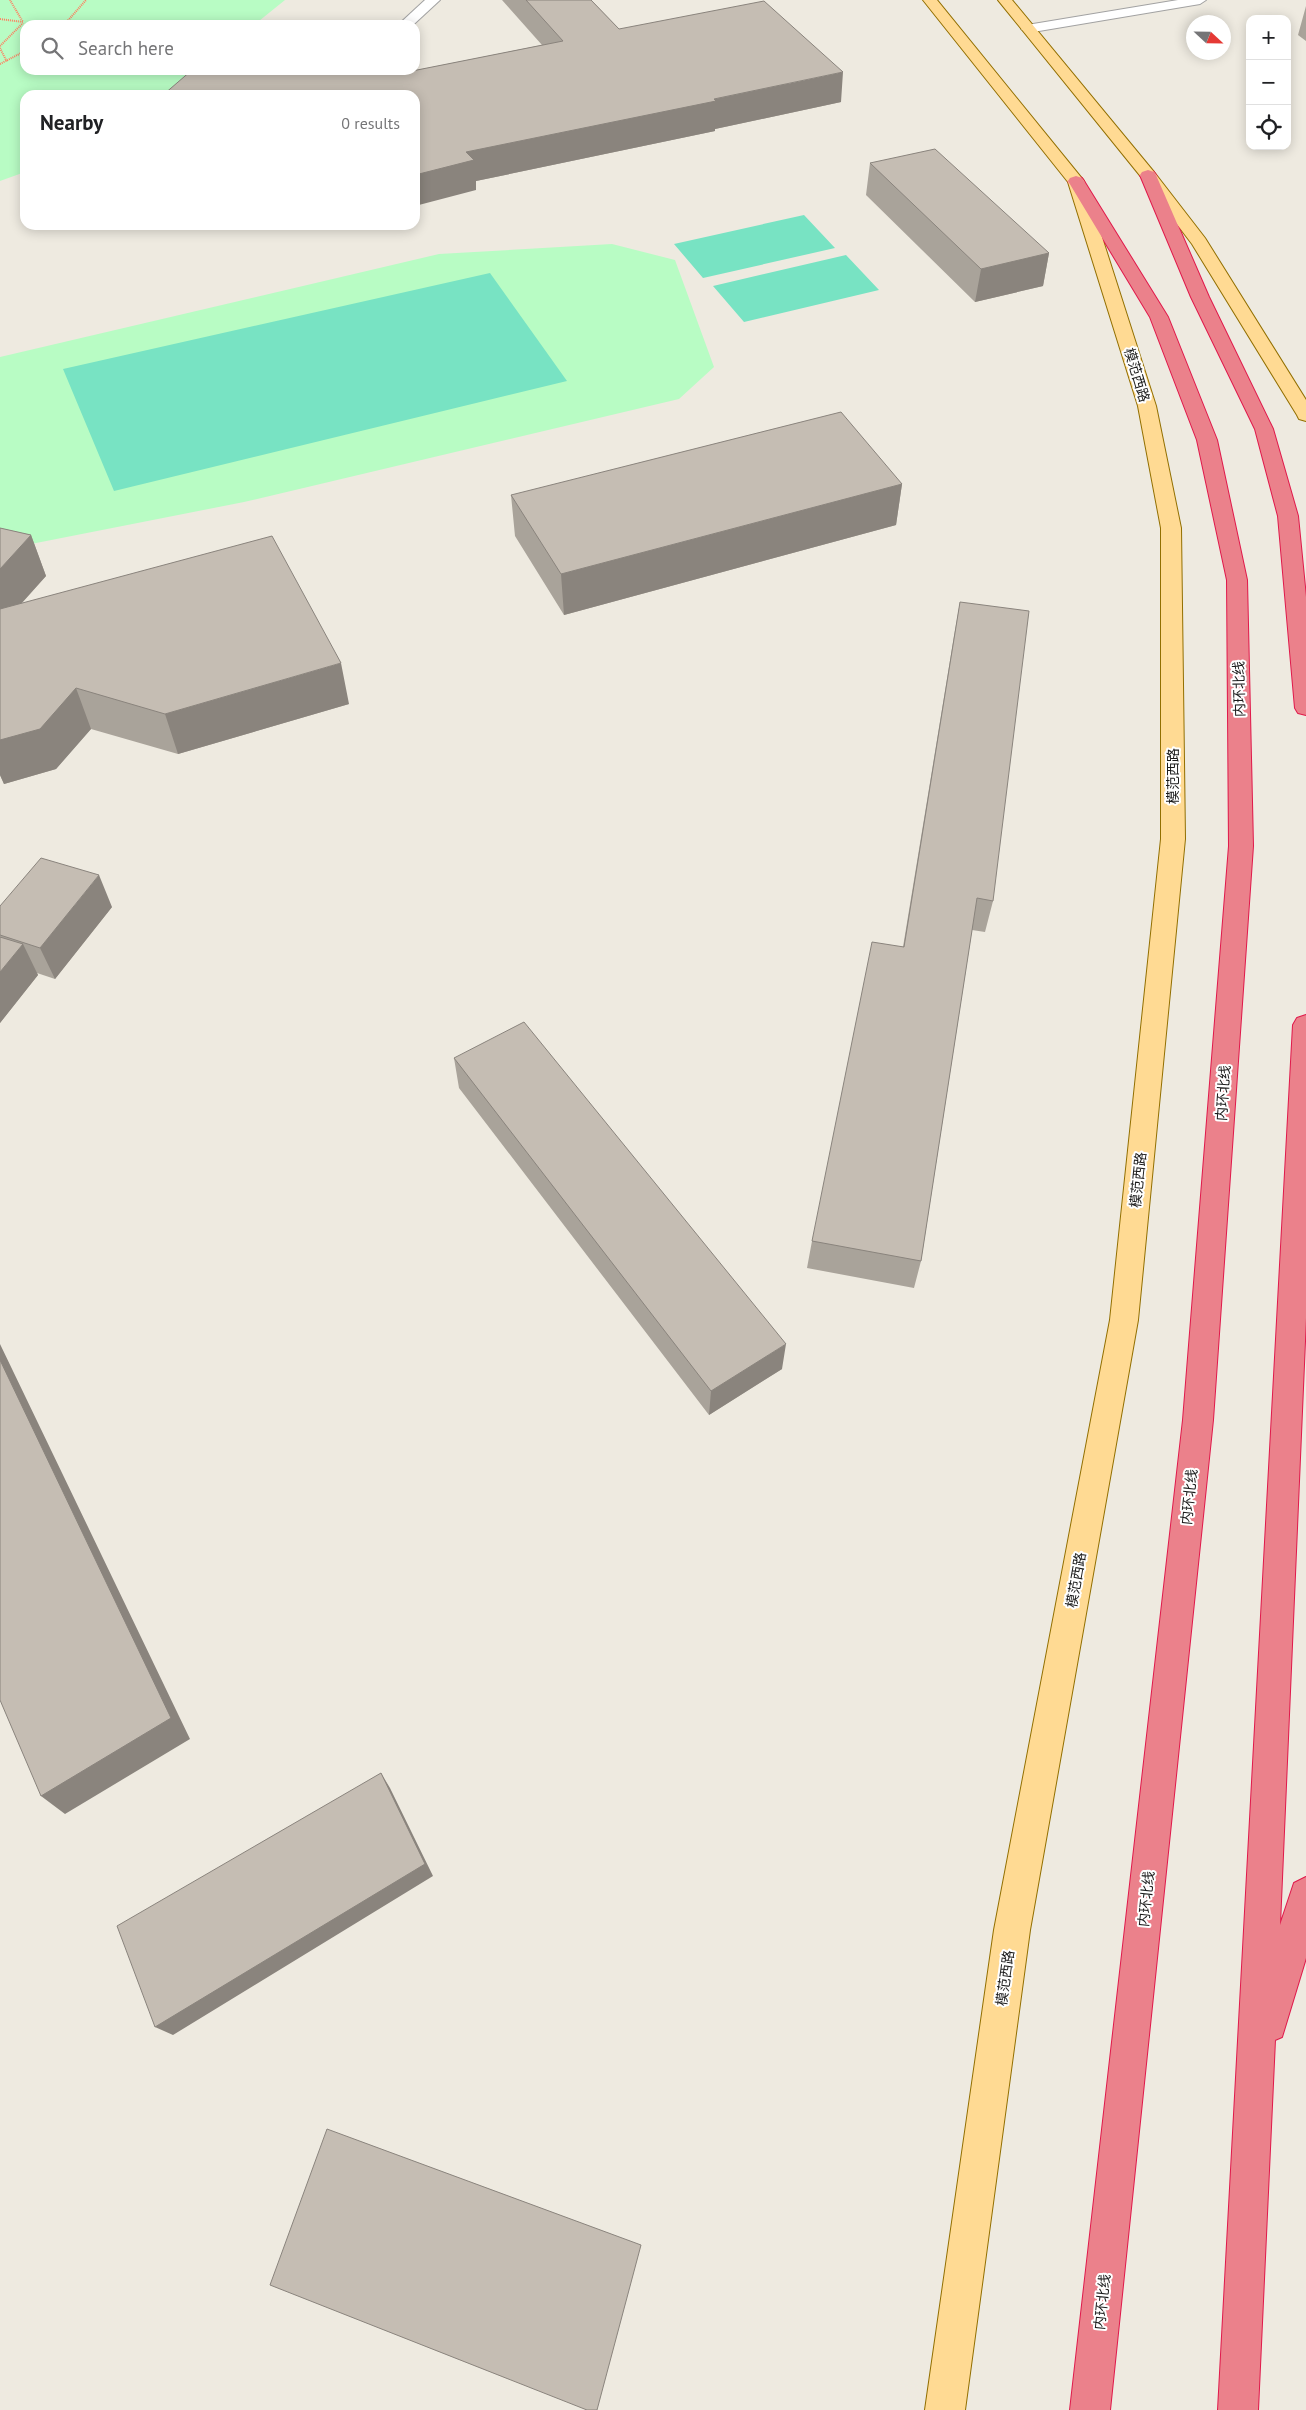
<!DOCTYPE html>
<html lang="en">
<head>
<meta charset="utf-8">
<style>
	body { margin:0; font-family:"PT Sans","Noto Sans SC",sans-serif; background:#f2f2f2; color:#202124 }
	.controls { position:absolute; right:15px; top:15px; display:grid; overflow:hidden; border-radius:10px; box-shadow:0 2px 12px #0003 }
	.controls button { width:45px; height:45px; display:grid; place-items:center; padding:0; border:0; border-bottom:1px solid #e0e0e0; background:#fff; color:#202124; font:25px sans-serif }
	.compass { position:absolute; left:1186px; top:15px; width:45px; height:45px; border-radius:50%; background:#fff; box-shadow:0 2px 12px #0003; rotate:112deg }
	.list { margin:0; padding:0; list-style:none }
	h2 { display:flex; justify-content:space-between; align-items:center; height:65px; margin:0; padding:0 20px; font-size:21px }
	h2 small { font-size:16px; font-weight:400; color:#757577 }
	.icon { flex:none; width:28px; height:28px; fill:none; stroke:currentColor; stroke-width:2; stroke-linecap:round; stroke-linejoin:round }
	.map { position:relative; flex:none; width:1306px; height:2410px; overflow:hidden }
	.search { position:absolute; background:#fff; box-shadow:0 2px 12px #0003; left:20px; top:20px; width:400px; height:55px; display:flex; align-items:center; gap:12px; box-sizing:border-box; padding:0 18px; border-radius:15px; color:#757577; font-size:19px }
	.panel { position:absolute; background:#fff; box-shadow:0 2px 12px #0003; left:20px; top:90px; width:400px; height:140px; border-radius:15px }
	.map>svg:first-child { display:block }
	.park { fill:#b8fcc4 }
	.pitch { fill:#78e3c3 }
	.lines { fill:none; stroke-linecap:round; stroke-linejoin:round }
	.lane-casing { stroke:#a2a2a2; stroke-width:2 }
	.street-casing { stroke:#a2a2a2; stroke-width:2 }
	.primary-casing { stroke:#926f00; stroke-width:2 }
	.highway-casing { stroke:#e0194b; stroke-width:2 }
	.path { stroke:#ff7e5f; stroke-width:2; stroke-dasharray:1 1; stroke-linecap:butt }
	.lane { fill:#fff; fill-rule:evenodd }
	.street { fill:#fff; fill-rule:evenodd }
	.primary { fill:#ffda93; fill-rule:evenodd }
	.highway { fill:#eb818b; fill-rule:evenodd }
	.wall { fill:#a9a39a }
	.shaded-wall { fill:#8a847d }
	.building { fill:#c5bdb3; stroke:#8a847d }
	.labels { text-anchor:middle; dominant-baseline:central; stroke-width:4; stroke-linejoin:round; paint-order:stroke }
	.street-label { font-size:14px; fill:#1b1b1b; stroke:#fff }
</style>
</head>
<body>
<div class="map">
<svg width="1306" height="2410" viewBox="0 0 1306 2410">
	<rect width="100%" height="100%" fill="#eeeae0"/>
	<path class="park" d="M0,0h285l-31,25h-229v45h172l-32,25h-140v77l-25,9z
		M612,244l63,16 39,107 -35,32 -435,103 -218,43 -26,-5v-183l439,-103z"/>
	<path class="pitch" d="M804,215l31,33 -132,30 -29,-34z
		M846,255l33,35 -135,32 -31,-36z
		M490,273l77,108 -453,110 -51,-122z"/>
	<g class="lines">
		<defs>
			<path id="lane" d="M1178,0h28l-6,4 -173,29 -6,-4 6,-4z"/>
			<path id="street" d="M425,0h15l-27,25h-15z"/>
			<path id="primary" d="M923,0h14l147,181 72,225 25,122 4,311 -47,481 -108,610 -65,480h-40l69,-480 116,-610 51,-481v-311l-23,-122 -70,-224z
				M998,0h14l142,172 51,66 101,162v21l-7,-2 -2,-4 -105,-171 -50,-66z"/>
			<path id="highway" d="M1148,170l6,2 2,3 53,122 64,132 25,87 8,81v118l-8,-2 -3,-5 -17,-192 -23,-87 -64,-132 -51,-122 2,-3z
				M1076,176l6,2 2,3 84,136 49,123 30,140 6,266 -40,574 -103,990h-40l113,-990 46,-574 -2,-266 -30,-140 -47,-123 -82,-136 2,-3z
				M1306,1015v303l-26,607 14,-42 12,-6v81l-24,79 -7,3 -17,370h-40l75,-1385 4,-7z"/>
		</defs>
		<use href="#lane" class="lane-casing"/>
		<use href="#street" class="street-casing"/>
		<use href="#primary" class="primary-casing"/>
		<use href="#highway" class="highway-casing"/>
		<path class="path" d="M0,19l23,3 -13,-22
			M64,25l22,-25
			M0,46l23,-23
			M0,48l7,14
			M0,64l25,-13"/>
		<use href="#lane" class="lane"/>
		<use href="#street" class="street"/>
		<use href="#primary" class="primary"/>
		<use href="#highway" class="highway"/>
	</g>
	<path class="wall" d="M502,0h89l28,29 222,73 -126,27v2l-239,50v9l-61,-95 -8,-23 135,-27z
		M1306,6v35l-8,-6z
		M870,163l179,90 -6,33 -68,16 -109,-107z
		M902,484l-6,41 -332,90 -49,-79 -4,-41z
		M0,528l31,7 15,41 -24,27 327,101 -171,50 -87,-25 -35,40 -52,15 -4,-9z
		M960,602l33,299 -8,31 -13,-2 -51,331 -7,27 -107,-20 5,-27 91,-294 51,-311z
		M0,906l112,1 -57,72 -18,-6 1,2 -38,48z
		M454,1058l328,311 -73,46 -250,-327z"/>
	<path class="shaded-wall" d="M843,72l-2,30 -126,27v2l-239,50v9l-61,16v-31l51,-23z
		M1049,253l-6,33 -68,16 6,-33z
		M902,484l-6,41 -332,90 -3,-41z
		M31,535l15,41 -46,51v-58z
		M341,663l8,41 -171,50 -13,-40z
		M76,688l15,41 -35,40 -52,15 -4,-9v-35z
		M99,875l13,32 -57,72 -15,-31z
		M23,944l15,31 -38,48v-51z
		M0,1344l190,395 -125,75 -24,-18 -41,-436z
		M786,1344l-4,25 -73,46 2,-24z
		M381,1773l9,15 43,88 -260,159 -18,-8z"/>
	<path class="building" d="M526,0h65l28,29 145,-28 79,71 -129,27 2,2 -250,51 8,8 -59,15v-80h-252l29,-25h205l10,2 156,-31z
		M935,149l114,104 -68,16 -111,-106z
		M841,412l61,72 -341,90 -50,-79z
		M0,528l31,7 -31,34z
		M272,536l69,127 -176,51 -89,-26 -36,41 -40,11v-131z
		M960,602l69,9 -36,290 -16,-3 -56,363 -109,-20 60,-299 32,5z
		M41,858l58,17 -59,73 -40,-13v-29z
		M0,937l23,7 -23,28z
		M524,1022l262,322 -75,47 -257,-333z
		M0,1360l171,358 -130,78 -41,-96z
		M381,1773l44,91 -270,163 -38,-101z
		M327,2129l314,116 -44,165h-10l-317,-125z"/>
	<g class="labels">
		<g class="street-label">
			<text transform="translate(1137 375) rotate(73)">模范西路</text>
			<text transform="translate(1239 689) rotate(-91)">内环北线</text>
			<text transform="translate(1173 776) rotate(-90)">模范西路</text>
			<text transform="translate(1223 1093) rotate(-86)">内环北线</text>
			<text transform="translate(1138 1180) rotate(-84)">模范西路</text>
			<text transform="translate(1189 1497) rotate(-84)">内环北线</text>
			<text transform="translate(1076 1580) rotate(-80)">模范西路</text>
			<text transform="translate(1146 1899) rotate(-84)">内环北线</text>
			<text transform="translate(1005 1978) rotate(-82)">模范西路</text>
			<text transform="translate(1102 2302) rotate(-84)">内环北线</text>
		</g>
	</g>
</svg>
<div class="controls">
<button>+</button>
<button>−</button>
<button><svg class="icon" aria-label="locate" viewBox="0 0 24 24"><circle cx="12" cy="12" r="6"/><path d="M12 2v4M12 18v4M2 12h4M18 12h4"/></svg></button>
</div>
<svg class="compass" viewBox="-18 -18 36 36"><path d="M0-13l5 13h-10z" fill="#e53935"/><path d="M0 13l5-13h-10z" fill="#757577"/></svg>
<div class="search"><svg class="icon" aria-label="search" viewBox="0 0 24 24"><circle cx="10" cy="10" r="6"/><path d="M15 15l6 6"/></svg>Search here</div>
<section class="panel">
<h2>Nearby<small>0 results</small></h2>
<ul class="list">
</ul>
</section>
</div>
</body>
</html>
